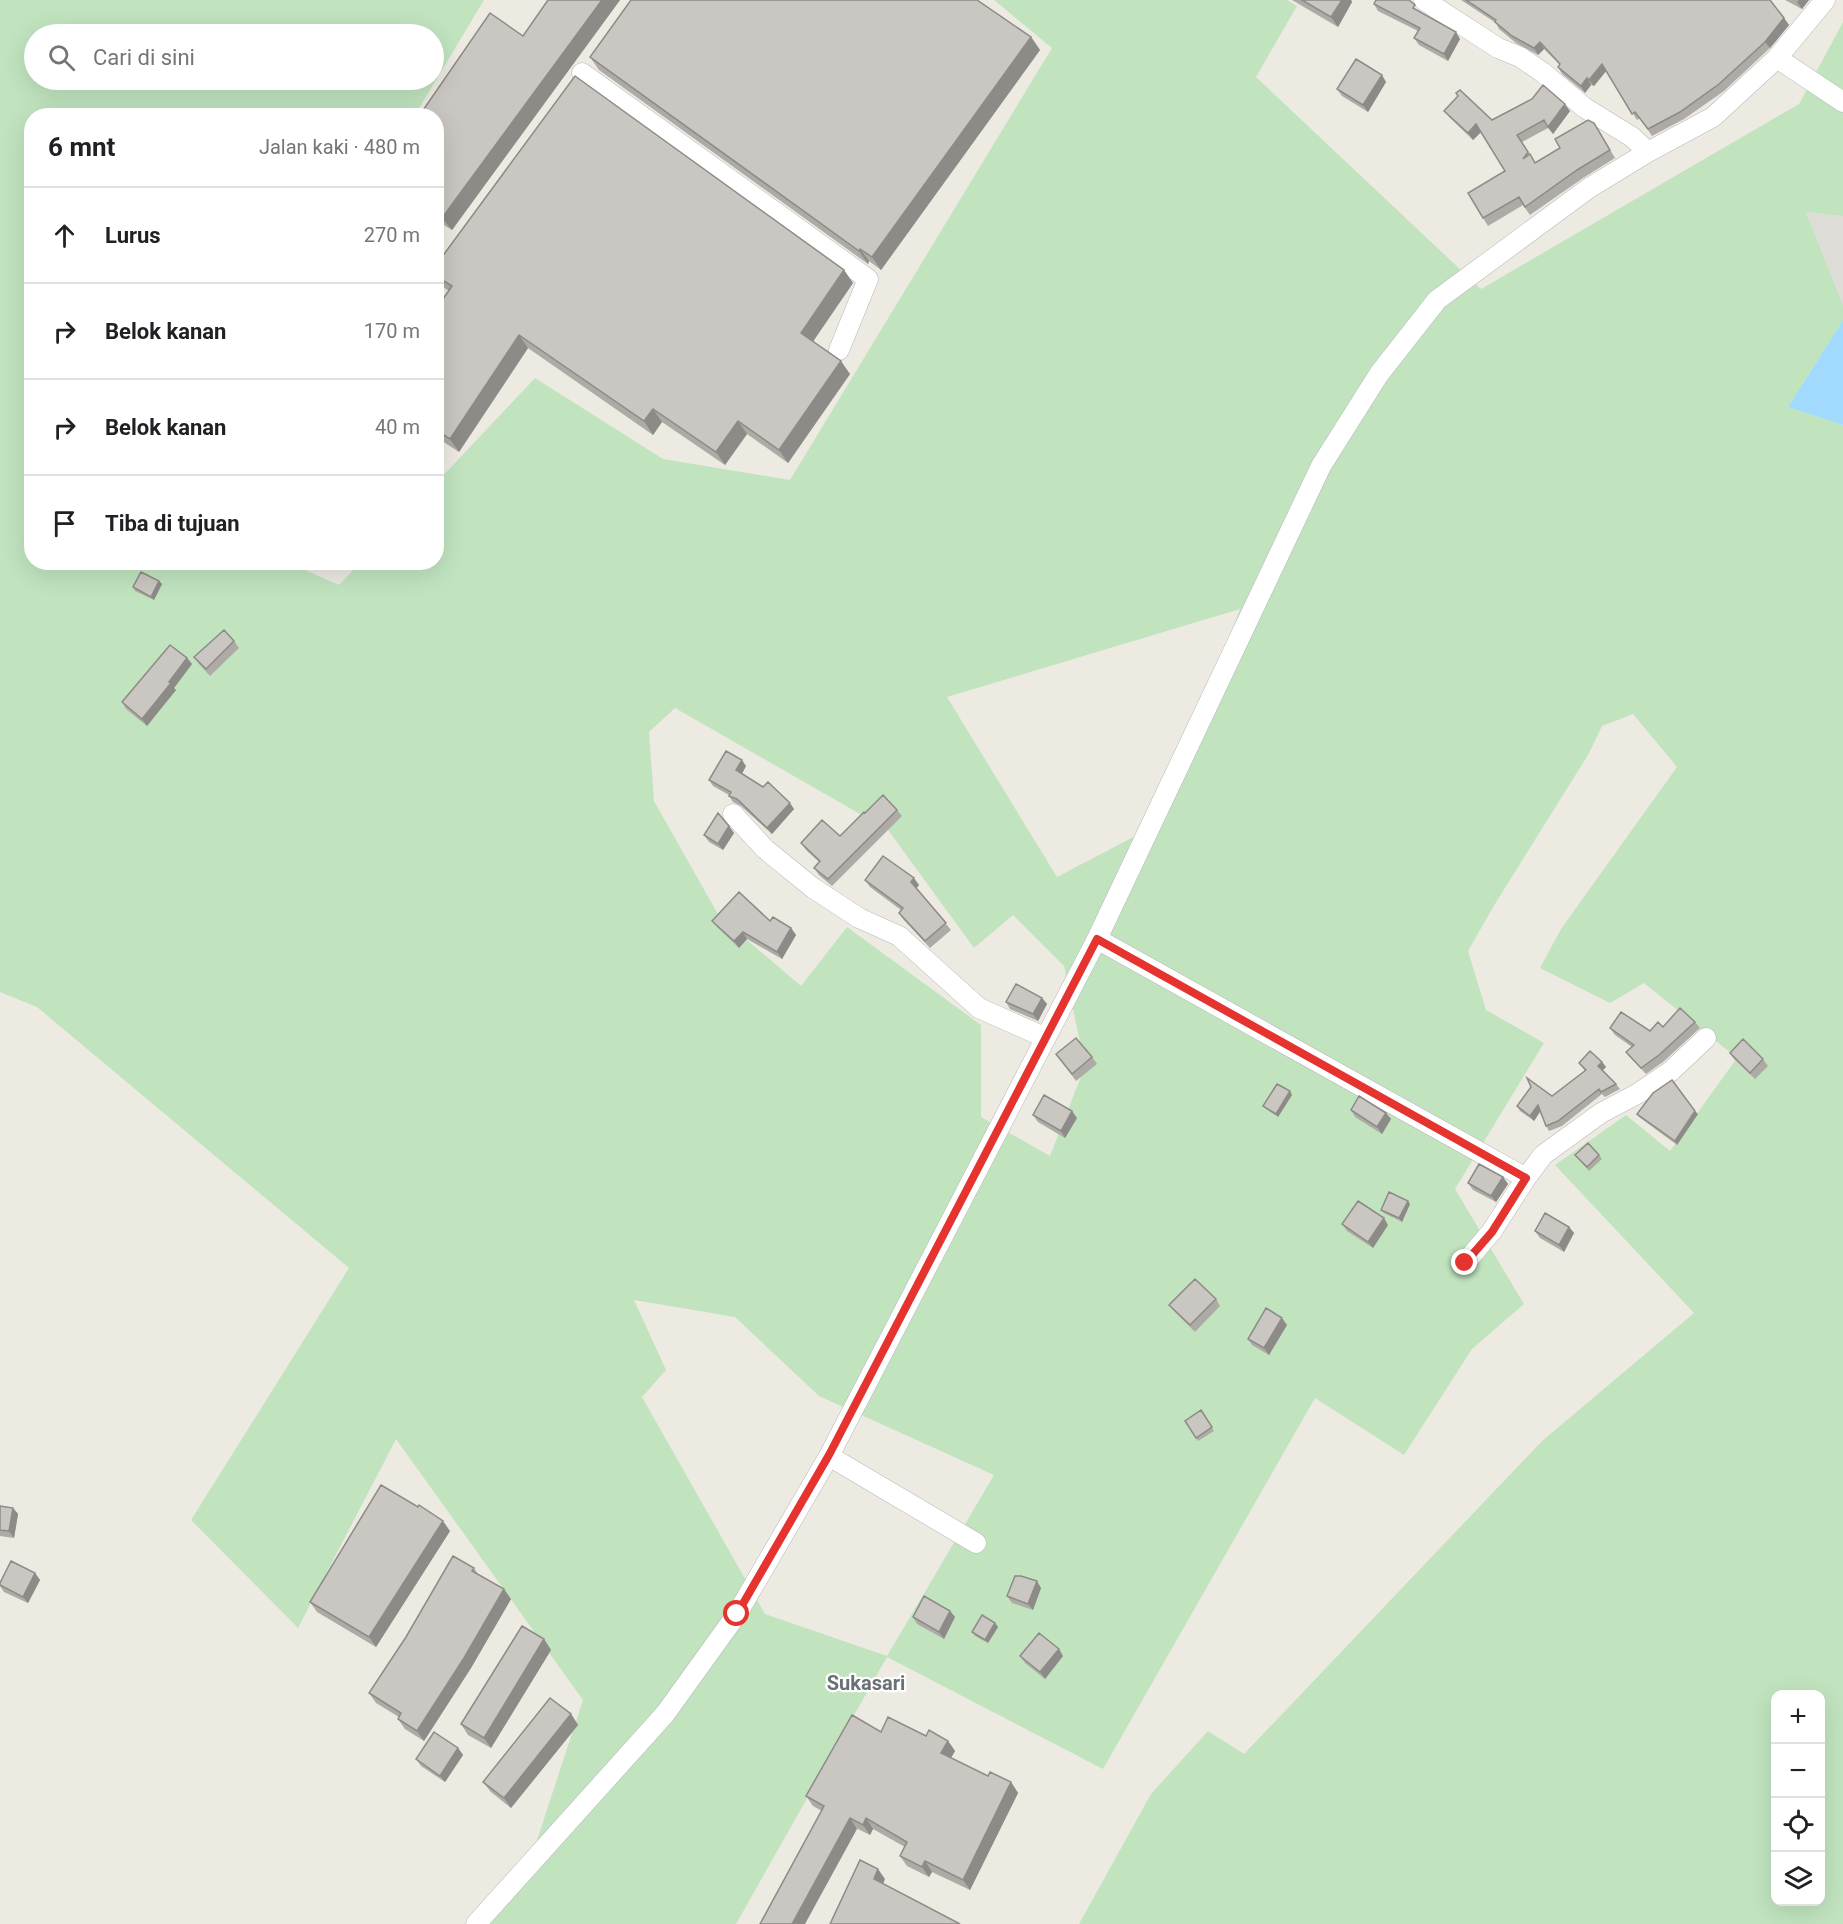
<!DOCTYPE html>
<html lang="id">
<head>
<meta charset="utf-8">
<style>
	body { margin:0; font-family:Roboto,sans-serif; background:#f2f2f2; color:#202124 }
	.controls { position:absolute; right:18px; bottom:18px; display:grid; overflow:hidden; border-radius:12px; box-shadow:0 6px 24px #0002 }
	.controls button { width:54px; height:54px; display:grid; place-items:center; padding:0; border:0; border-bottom:2px solid #e0e0e0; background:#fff; color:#202124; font:30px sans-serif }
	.stop { position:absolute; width:18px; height:18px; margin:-14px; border:4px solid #e53430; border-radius:50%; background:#fff }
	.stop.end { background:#e53430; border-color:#fff; box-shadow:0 2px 6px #0008 }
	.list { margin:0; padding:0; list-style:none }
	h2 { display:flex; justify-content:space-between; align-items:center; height:78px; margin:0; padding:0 24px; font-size:26px }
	h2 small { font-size:20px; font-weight:400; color:#757577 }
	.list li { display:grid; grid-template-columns:39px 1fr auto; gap:18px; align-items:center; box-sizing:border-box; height:96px; padding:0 24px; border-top:2px solid #e0e0e0 }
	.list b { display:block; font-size:22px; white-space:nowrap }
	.list em { font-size:20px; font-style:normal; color:#757577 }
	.icon { flex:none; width:33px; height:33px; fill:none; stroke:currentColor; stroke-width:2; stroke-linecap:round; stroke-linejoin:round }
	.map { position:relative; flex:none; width:1843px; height:1924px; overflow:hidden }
	.search { position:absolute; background:#fff; box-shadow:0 6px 24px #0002; left:24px; top:24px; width:420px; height:66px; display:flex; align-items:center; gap:15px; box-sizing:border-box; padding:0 21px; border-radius:33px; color:#757577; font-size:22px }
	.panel { position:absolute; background:#fff; box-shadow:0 6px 24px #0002; left:24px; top:108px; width:420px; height:462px; border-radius:24px }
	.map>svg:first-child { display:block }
	.industrial { fill:#dedcd7 }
	.green { fill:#c1e4bf; fill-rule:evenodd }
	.water { fill:#a2dafd }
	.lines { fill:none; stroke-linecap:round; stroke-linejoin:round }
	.minor-casing { stroke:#b5b8bc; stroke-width:21 }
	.minor { stroke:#fff; stroke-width:20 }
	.wall { fill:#aeaaa6 }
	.shaded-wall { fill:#8d8b87 }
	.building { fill:#cac6c1; stroke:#8d8b87; stroke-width:1.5 }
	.route { stroke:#e53430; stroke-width:8 }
	.labels { text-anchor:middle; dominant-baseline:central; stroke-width:4.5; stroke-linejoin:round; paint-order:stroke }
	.quarter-label { font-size:20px; font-weight:bold; fill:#6b7075; stroke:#fff }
</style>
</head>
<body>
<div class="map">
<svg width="1843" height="1924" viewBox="0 0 1843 1924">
	<rect width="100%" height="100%" fill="#edeae2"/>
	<path class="industrial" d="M1806,212l37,4v89z"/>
	<path class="green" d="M0,0h484l-69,115 -383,1v446l257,1 50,22 21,-22 76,-1 1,-80 98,-104 128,81 127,21 262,-432 -58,-48h293l10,6 -41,71 225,212 318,-185 44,-82v194l-37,-4 37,93v15l-55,87 55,18v1499h-764l72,-130 57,-63 36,23 298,-313 152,-128 -139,-148 71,-50 44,36 67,-93 -93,-75 -34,20 -70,-35 21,-39 116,-162 -44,-53 -31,12 -14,29 -93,149 -27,47 18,59 58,33 -89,146 69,115 -52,45 -68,106 -89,-57 -212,371 -216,-112 -151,267h-249l34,-35 62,-189 -187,-261 -98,189 -107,-108 158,-252 -312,-261 -37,-15zM34,34h400v46h-400zM1240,609l-80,214 -103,54 -110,-180zM675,708l213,122 86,118 39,-33 51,51 21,100 -35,90 -69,-39v-92l-134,-98 -46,59 -82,-70 -65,-115 -5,-69zM634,1300l101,17 84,79 175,79 -107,181 -122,-42 -123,-217 24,-27zM1776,1694h44v208h-44z"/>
	<path class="water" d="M1843,320v105l-55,-18z"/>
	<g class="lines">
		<defs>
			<path id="minor" d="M1424,0l74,48 22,9 22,15 43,36 47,29 16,15
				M1777,58l66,44
				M582,73l286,206 -29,71
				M733,814l32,35 48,39 46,30 40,18 80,72 67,30
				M1097,939l429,239 17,-23 58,-42 36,-19 34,-23 35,-33
				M1465,1263l27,-32 34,-53
				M829,1456l147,87
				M476,1924l189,-210 72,-100 92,-158 268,-517 224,-473 58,-92 58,-74 152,-112 59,-36 65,-35 64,-59 48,-58"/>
		</defs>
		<use href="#minor" class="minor-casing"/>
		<use href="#minor" class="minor"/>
	</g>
	<path class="wall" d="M548,0h72l-168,230 -16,-10v-104l87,-80z
		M1292,0h59l1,2 -14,25z
		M1461,0h309l19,25 -19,23 -46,43 -40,28 -32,17 -12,-18 -3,2 -31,-49 -12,15 -3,-1 -6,8 -23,-19 -4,-7 2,-2 -16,-16 -6,6 -22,-12 -17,-14 -3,-6z
		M1785,0h24l-7,9z
		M1374,4l46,8 40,27 -12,22 -29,-16 -5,-7 4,-7 -40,-20z
		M1031,37l9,13 -159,220 -12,-9 -1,3 -269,-194 -9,-13z
		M1386,82l-18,30 -26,-16 -5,-7z
		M1444,111l48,9 78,-9 -17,23 -5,-6 -26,14 14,21 24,-15 34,-25 21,35 -32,20 -53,37 -7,-10 -35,21 -5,-8 22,-47 -24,-39 -8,8 -23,-22z
		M436,265l408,5 9,13 -40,58 37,33 -62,89 -41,-29 -22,31 -63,-43 -9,13 -125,-87 -69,104 -23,-15v-128l13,-18 -9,-6 -4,-6z
		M159,581l3,3 -8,16 -19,-9 -2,-4z
		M234,641l5,7 -29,28 -11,-12 -5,-7z
		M187,658l5,6 -18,24 2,2 -29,36 -21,-17 -4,-7z
		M746,766l-4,8 52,35 -22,25 -31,-28 -8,-4 -4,-6v-1l-16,-9 -4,-6z
		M897,810l5,6 -70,70 -13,-11 -5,-7 5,-6 -13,-12 -5,-7 39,-7 25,-23z
		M729,826l5,7 -11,17 -14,-8 -5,-7z
		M865,880l54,5 -3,3 35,42 -21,18 -27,-29 -4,-6 2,-3 -31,-23z
		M712,921h58l21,7 5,7 -14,24 -35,-20 -8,9 -22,-21z
		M1042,998l5,6 -9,17 -28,-12 -4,-7z
		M1695,1022l5,6 -37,34 -17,12 -15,-16 -5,-6 6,-5 -17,-12 -5,-7 40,3 13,-4z
		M1730,1053l33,6 5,7 -13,13 -21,-20z
		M1056,1054l36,3 5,7 -21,17z
		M1602,1062l4,5 -3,3 13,14 4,5 -15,8 -3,-3 -40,32 -13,5 -3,-5 -6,-14 -6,9 -14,-10 -3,-5 35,-10 33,-25 -6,-8z
		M1292,1095l-14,22 -12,-8 -3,-3z
		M1351,1110l35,3 5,6 -9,15 -27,-17z
		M1637,1114h61l-21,31 -38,-28z
		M1033,1115l44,3 -12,20 -27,-16z
		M1575,1155h24l3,4 -13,12z
		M1503,1177l5,7 -12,18 -23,-12 -5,-7z
		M1410,1204l-8,18 -18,-9 -3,-3z
		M1342,1224l46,1 -15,23 -26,-17z
		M1569,1227l5,6 -10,19 -24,-14 -5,-7z
		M1216,1299l4,7 -25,26 -21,-21 -5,-6z
		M1287,1325l-18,30 -17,-10 -4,-6z
		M1201,1410l13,21 -16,10 -13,-20z
		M0,1506l13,2 5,6 -4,24 -14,-2z
		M450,1531l-74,116 -59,-35 -7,-10z
		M474,1568l4,6 33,25 -40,69 -47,73 -19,-12 -7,-10 1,-2 -23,-14 -7,-10z
		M35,1573l5,7 -12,23 -24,-11 -4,-6v-3z
		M1041,1588l-8,22 -21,-7 -5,-7z
		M950,1611l5,6 -11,22 -27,-15 -4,-7z
		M995,1623l3,4 -10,16 -13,-7 -3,-4z
		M544,1639l7,11 -60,98 -23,-13 -7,-11z
		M1020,1656h43l-18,23 -20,-16z
		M571,1714l7,11 -67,83 -20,-16 -8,-10z
		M881,1732l45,4 22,5 7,10 -4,7 37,18 23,6 7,11 -48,97 -38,-18 -3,5 -22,-11 -7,-10 5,-9 -32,-18 -3,6 -48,-24 -9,-5 -7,-10z
		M458,1748l5,7 -18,27 -24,-16 -5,-7z"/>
	<path class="shaded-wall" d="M602,0h18l-168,230 -10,-12z
		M1342,0h9l1,2 -14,25 -7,-10z
		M1799,0h10l-7,9 -5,-7z
		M1784,18l5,7 -19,23 -5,-6z
		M1456,32l4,7 -12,22 -4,-7z
		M1031,37l9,13 -159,220 -9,-13z
		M1540,42l4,7 -6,6 -4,-7z
		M1602,64l5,6 -13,16 -5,-6z
		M1382,75l4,7 -18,30 -5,-7z
		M1587,78l4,7 -6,8 -4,-7z
		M1565,104l5,7 -17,23 -5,-7z
		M1476,124l5,8 -8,8 -5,-7z
		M860,249l9,12 -1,3 -9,-13z
		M844,270l9,13 -43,63 -9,-13z
		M519,335l9,13 -69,104 -9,-13z
		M841,361l9,13 -62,89 -9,-13z
		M653,409l9,13 -9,13 -9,-14z
		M738,421l9,13 -22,31 -9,-13z
		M159,581l3,3 -8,16 -3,-3z
		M187,658l5,6 -18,24 2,2 -29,36 -5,-7z
		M742,760l4,6 -6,11 -4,-7z
		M790,803l4,6 -22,25 -5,-6z
		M729,826l5,7 -11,17 -5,-6z
		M914,878l5,7 -3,4 -5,-7z
		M791,928l5,7 -14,24 -5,-7z
		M743,932l4,7 -8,9 -5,-7z
		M1042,998l5,6 -9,17 -5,-7z
		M1602,1062l4,5 -4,4 -4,-5z
		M1290,1091l2,4 -14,22 -2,-3z
		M1538,1105l3,5 -7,11 -4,-5z
		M1072,1111l5,7 -12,20 -4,-7z
		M1695,1111l3,3 -21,31 -2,-4z
		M1386,1113l5,6 -9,15 -5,-7z
		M1503,1177l5,7 -12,18 -5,-6z
		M1408,1201l2,3 -8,18 -3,-4z
		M1384,1218l4,7 -15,23 -5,-6z
		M1569,1227l5,6 -10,19 -5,-7z
		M1282,1318l5,7 -18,30 -5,-7z
		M13,1508l5,6 -4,24 -5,-7z
		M443,1521l7,10 -74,116 -7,-10z
		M35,1573l5,7 -12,23 -5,-6z
		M1037,1581l4,7 -8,22 -5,-6z
		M504,1589l7,10 -40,69 -47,73 -7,-10z
		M950,1611l5,6 -11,22 -5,-7z
		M995,1623l3,4 -10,16 -3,-3z
		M544,1639l7,11 -60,98 -7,-10z
		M1059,1649l4,7 -18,23 -5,-7z
		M571,1714l7,11 -67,83 -7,-10z
		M948,1741l7,10 -7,12 -7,-10z
		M458,1748l5,7 -18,27 -5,-6z
		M1011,1782l7,11 -48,97 -7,-10z
		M850,1818l7,11 -52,95h-13z
		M866,1818l7,11 -3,6 -7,-10z
		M925,1861l7,11 -3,5 -7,-10z
		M878,1869l7,10 -4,10 -7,-10z"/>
	<path class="building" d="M548,0h54l-160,218 -6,-4v-98h-17l71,-103 33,23z
		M631,0h346l54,37 -159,220 -12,-8 -1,2 -269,-194z
		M1302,0h40l-11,17z
		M1376,0h33l6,5 -2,3 43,24 -12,22 -30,-16 6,-10 -46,-24z
		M1466,0h304l14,18 -19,24 -46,42 -39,28 -32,17 -13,-17 -3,2 -30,-50 -13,16 -2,-2 -6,8 -23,-19 2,-3 -20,-22 -6,6 -22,-12 -17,-14 1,-2z
		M1356,59l26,16 -19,30 -26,-16z
		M575,76l269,194 -43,63 40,28 -62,89 -41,-29 -22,31 -63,-43 -9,12 -125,-86 -69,104 -14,-9v-121l16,-23 -16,-10v-11z
		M1543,85l22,19 -17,23 -4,-7 -27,15 11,17 -5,7 7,-5 5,9 25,-15 -5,-9 33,-19 6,3 16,27 -33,20 -52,37 -6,-10 -36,21 -15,-25 37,-22 -29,-47 -8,9 -24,-22 14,-15 -2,-3 4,-3 32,30 40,-21z
		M141,572l18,9 -8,16 -18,-10z
		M224,630l10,11 -28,28 -12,-12z
		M170,645l17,13 -18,24 2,1 -29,36 -20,-17z
		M726,751l16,9 -6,10 27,17 5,-5 22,21 -23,25 -30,-29 -8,-3 2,-4 -22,-12z
		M883,795l14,15 -69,69 -14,-11 6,-7 -19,-18 21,-23 18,16 24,-24 1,1z
		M718,813l11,13 -11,18 -14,-9z
		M883,856l31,22 -3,4 35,41 -21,18 -26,-28 4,-5 -38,-28z
		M739,892l31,29 3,-4 18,11 -14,24 -34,-20 -9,9 -22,-20z
		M1016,984l26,14 -9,16 -27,-12z
		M1680,1008l15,14 -36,33 -18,13 -15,-16 8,-7 -24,-17 11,-16 29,19 8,-9 5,5z
		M1076,1038l16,19 -20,17 -16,-20z
		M1743,1039l20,20 -13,14 -20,-20z
		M1590,1051l12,11 -4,4 18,18 -15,8 -2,-3 -41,32 -12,5 -8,-21 -8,11 -13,-10 14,-19 -4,-9 25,18 34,-26 -7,-7z
		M1672,1080l23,31 -20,30 -38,-27 16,-21z
		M1277,1084l13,7 -14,23 -13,-8z
		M1044,1095l28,16 -11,20 -28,-16z
		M1359,1096l27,17 -9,14 -26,-17z
		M1588,1143l11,12 -12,12 -12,-12z
		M1479,1164l24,13 -12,19 -23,-13z
		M1389,1192l19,9 -9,17 -18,-8z
		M1358,1201l26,17 -16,24 -26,-18z
		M1545,1213l24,14 -10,18 -24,-14z
		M1195,1279l21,20 -26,26 -21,-20z
		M1266,1308l16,10 -18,30 -16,-9z
		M1201,1410l11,17 -16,11 -11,-17z
		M381,1485l37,22 1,-2 24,16 -74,116 -59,-35z
		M0,1506l13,2 -4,23 -9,-1z
		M453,1556l21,12 -2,3 32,18 -40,69 -47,73 -19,-12 3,-6 -32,-20 37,-56z
		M11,1561l24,12 -12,24 -23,-12v-2z
		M1015,1576h6l16,5 -9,23 -21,-8z
		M924,1596l26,15 -11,21 -26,-15z
		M982,1615l13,8 -10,17 -13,-8z
		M522,1626l22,13 -60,99 -23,-14z
		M1039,1633l20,16 -19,23 -20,-16z
		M550,1698l21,16 -67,84 -21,-16z
		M852,1715l29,17 7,-15 38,19 3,-6 19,11 -7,12 47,23 2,-4 21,10 -48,98 -38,-19 -3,6 -22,-11 7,-14 -41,-24 -3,7 -13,-7 -58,106h-32l64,-118 -18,-10z
		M434,1732l24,16 -18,28 -24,-17z
		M860,1860l18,9 -4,10 86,45h-130z"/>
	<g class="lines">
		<path class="route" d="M737,1614l92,-159 268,-516 429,239 -34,54 -27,31"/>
	</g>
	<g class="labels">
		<g class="quarter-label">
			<text x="866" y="1683">Sukasari</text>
		</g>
	</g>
</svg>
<div class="controls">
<button>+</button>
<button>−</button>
<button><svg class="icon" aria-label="locate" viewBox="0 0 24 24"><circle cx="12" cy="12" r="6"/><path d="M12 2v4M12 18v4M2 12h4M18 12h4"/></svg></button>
<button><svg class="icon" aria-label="layers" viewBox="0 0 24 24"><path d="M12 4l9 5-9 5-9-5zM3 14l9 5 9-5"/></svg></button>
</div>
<div class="stop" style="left:737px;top:1614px"></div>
<div class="stop end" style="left:1465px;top:1263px"></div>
<div class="search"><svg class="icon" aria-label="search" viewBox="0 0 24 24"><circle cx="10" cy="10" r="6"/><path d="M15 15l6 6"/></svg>Cari di sini</div>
<section class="panel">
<h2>6 mnt<small>Jalan kaki · 480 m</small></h2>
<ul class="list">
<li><svg class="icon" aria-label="ahead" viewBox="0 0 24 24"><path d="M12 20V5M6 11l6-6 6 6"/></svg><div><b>Lurus</b></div><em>270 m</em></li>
<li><svg class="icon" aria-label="right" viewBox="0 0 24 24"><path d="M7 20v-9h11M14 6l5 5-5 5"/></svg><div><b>Belok kanan</b></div><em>170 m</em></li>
<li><svg class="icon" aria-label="right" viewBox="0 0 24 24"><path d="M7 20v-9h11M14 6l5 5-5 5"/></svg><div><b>Belok kanan</b></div><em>40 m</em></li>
<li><svg class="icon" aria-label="arrive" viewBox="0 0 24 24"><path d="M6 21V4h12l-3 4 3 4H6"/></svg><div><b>Tiba di tujuan</b></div></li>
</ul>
</section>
</div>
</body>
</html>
